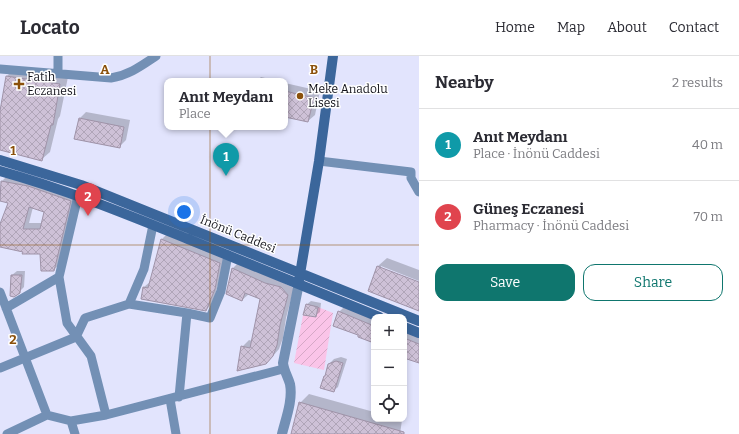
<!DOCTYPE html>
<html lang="en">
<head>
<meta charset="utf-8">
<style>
	body { margin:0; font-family:Bitter,serif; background:#f2f2f3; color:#2b2b33 }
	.controls { position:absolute; right:12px; bottom:12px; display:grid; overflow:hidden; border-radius:8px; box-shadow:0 2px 6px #0003 }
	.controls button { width:36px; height:36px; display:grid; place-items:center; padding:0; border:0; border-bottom:1px solid #e1e1e2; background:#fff; color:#2b2b33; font:20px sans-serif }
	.you { position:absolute; left:184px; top:156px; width:14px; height:14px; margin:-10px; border:3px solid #fff; border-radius:50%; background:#1a73e8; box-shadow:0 0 0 6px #1a73e833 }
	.badge { display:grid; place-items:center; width:26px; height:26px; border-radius:50%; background:#0f766e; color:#fff; font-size:13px; font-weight:700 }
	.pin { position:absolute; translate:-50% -33px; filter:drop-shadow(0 1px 2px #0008) }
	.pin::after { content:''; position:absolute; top:21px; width:14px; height:12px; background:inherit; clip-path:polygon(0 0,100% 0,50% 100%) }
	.popup { position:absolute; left:164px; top:22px; width:124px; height:52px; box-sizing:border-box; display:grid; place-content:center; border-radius:8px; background:#fff; filter:drop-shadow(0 1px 3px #0005); font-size:13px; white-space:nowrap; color:#7c7c81 }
	.popup b { font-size:15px; color:#2b2b33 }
	.popup::after { content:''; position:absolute; left:50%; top:100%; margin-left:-8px; border:8px solid transparent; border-top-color:#fff }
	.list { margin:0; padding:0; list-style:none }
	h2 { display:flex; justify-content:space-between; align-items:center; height:52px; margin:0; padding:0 16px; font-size:17px }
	h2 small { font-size:13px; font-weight:400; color:#7c7c81 }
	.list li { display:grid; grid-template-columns:26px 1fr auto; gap:12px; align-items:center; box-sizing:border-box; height:72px; padding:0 16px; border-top:1px solid #e1e1e2 }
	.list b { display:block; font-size:15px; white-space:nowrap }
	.list p { margin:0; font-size:13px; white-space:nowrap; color:#7c7c81 }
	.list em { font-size:13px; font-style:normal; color:#7c7c81 }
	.actions { display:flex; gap:8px; padding:12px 16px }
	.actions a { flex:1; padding:9px 0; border:1px solid #0f766e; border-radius:12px; text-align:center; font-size:14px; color:#0f766e }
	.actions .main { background:#0f766e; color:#fff }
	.icon { flex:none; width:22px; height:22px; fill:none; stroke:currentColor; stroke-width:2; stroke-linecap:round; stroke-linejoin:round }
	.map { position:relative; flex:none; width:419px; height:378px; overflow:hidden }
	header { display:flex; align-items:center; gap:24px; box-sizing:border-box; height:56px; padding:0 20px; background:#fff; border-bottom:1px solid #e1e1e2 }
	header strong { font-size:19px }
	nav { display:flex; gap:22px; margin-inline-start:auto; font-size:14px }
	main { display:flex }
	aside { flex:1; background:#fff }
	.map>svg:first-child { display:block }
	.garden { fill:url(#garden-furrows) }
	.shadow { fill:#0003; fill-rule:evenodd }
	.building { fill:url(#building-cross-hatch); stroke:#9f93a8; fill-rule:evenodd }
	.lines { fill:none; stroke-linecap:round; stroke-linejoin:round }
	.minor { stroke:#7390b5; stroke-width:9 }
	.tertiary { stroke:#7390b5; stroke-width:10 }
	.secondary { stroke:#3b669b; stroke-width:10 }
	.grid { fill:none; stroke:#8b510b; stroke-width:1; stroke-opacity:0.55 }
	.poi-dot { fill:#8b510b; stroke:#fff; stroke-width:1.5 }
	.labels { text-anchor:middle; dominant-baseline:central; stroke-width:3; stroke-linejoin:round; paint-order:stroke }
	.poi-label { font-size:12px; fill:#13131b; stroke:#fff; text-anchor:start }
	.street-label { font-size:12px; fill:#13131b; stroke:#fff }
	.grid-label { font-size:13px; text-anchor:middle; font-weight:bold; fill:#8b510b; stroke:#fff; stroke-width:3; stroke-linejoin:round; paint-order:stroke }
</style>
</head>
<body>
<header>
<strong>Locato</strong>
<nav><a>Home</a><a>Map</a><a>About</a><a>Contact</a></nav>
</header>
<main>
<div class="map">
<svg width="419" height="378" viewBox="0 0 419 378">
	<defs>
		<pattern id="garden-furrows" width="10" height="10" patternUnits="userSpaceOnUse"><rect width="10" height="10" fill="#fac4e8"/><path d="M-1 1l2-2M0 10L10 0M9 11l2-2" fill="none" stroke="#d5a8c6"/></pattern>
		<pattern id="building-cross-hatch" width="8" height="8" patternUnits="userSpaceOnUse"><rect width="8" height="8" fill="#cec1d7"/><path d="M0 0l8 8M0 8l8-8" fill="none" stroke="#b0a5b8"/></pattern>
	</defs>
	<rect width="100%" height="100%" fill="#e2e4fd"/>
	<path class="garden" d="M318,251l15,6 -9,57 -30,-7 9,-48 13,2z"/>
	<path class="shadow" d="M15,12l53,9 -8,39 -2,3 -8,33 -8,7 -42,-10v-33l7,-40z
		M261,21l16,4h-20z
		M285,27l35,8 -5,24 -7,6 -23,-5z
		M86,56l44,8 -4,20 -7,7 -39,-29z
		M8,119l68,20 -16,68 -6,7 -13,-17 -17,-2 -24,-5v-19l9,-25 -9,-2v-9l2,-10zM33,151l12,4 -3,12h-13z
		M168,177l58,23 -13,47 -7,7 -62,-23 7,-6 11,-42z
		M387,202l32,12v11l-38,-15v2l38,15v27l-41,-44z
		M239,206l55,26 -8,30 -3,20 -4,11 -6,7 -31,-9 7,-7 3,1 10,-43 -13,-4 -7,6 -10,-31z
		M17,215h8l-1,16 -5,5 -8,3 1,-20z
		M311,245l10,2 -1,9 -5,4 -9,-11z
		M345,250l29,12v24l-35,-30z
		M404,273l15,6v27l-15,-5z
		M341,301l6,2 -9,28 -5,4 -4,-27 5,-5z
		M309,338l65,18v7l28,1 -2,14h-108l8,-31z"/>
	<path class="building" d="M6,20l54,8 -7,41h-2l-9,36 -42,-11v-39z
		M285,35l29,7 -6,24 -23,-5z
		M79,62l45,9 -4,21 -46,-9z
		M1,125l27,5 43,15 -17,70h-13l-1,-17h-18l1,-2 -23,-5v-23l8,-21 -8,-2zM29,151l15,5 -4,17h-17z
		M161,183l59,24 -5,26 -9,22 -65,-12 2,-12 5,1z
		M377,210l42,16v29l-51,-20z
		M232,212l33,15 16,4 7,8 -8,30 -3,20 -4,11 -7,8 -29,7 4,-25 9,2 10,-49 -15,-6 -3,8 -16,-7z
		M11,219h11l-2,18 -6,4 -4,-1z
		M306,248l12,3 -2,10 -13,-2z
		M338,255l36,15v17l-16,-6v-2l-25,-9z
		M404,282l15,6v19l-15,-5z
		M336,305l7,2 -9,29 -14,-4 4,-12h1l3,-12z
		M299,346l105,30v2h-113z"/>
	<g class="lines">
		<path class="minor" d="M0,13l111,9c18,-3 30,-12 45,-22
			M58,17v-17
			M319,105l92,11v6l8,14
			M78,140l-19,81 8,46 24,33 15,59
			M0,236l47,123
			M129,248l58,9
			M6,252l53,-31
			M0,312l76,-31 9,-19 44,-14 15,-35 9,-44
			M179,341l8,-84 23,5 11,-27 7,-36
			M170,343l6,35
			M71,365l4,13
			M7,378l40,-19 24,6 35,-6 177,-46"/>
		<path class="tertiary" d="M282,378c4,-16 11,-34 8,-50 -2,-7 -6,-13 -7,-21l16,-80"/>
		<path class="secondary" d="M0,104l81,25 338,136
			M0,115c65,18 126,43 188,68 64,26 128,52 191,78
			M299,224l20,-119 14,-105
			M404,271l15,6"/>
	</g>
	<path class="grid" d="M210,0v378M0,189h419"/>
	<g class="poi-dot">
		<path d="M17 22h4v4h4v4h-4v4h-4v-4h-4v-4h4z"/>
		<circle cx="300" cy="40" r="4"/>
	</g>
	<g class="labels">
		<g class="poi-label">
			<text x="27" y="21">Fatih<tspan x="27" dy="14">Eczanesi</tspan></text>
			<text x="308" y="33">Meke Anadolu<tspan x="308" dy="14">Lisesi</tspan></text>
		</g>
		<g class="street-label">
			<text transform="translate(238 178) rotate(22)">İnönü Caddesi</text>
		</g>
	</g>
	<g class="grid-label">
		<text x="105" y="18">A</text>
		<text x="314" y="18">B</text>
		<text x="13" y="99">1</text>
		<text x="13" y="288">2</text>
	</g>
</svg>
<div class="controls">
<button>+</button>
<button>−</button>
<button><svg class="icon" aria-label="locate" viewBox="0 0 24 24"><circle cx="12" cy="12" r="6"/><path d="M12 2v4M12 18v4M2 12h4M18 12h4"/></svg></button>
</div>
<div class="you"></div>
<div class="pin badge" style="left:226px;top:120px;background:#0f9aa8">1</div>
<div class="popup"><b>Anıt Meydanı</b>Place</div>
<div class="pin badge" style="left:88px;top:160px;background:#e0444e">2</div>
</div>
<aside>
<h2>Nearby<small>2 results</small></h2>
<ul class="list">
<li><span class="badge" style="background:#0f9aa8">1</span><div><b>Anıt Meydanı</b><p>Place · İnönü Caddesi</p></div><em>40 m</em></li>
<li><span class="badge" style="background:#e0444e">2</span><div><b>Güneş Eczanesi</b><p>Pharmacy · İnönü Caddesi</p></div><em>70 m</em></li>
</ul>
<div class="actions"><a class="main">Save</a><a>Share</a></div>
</aside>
</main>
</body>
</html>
